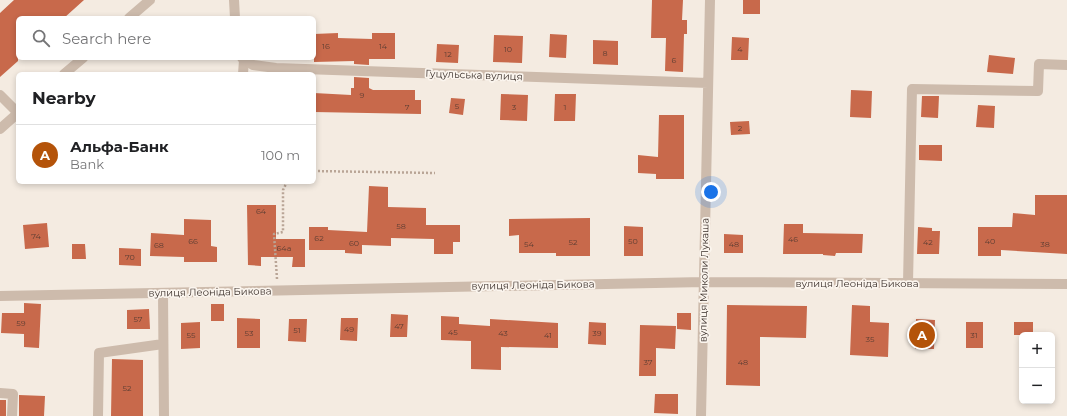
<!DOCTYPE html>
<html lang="en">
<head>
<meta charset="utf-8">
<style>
	body { margin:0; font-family:Montserrat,sans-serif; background:#f2f2f2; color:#202124 }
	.controls { position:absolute; right:12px; bottom:12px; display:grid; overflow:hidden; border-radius:6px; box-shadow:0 2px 6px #0003 }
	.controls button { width:36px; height:36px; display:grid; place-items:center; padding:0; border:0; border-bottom:1px solid #e0e0e0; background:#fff; color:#202124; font:20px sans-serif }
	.you { position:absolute; left:711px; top:192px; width:14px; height:14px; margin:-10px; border:3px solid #fff; border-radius:50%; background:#1a73e8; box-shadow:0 0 0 6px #1a73e833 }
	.badge { display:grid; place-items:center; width:26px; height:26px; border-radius:50%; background:#b45309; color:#fff; font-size:13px; font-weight:700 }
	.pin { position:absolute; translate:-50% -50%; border:2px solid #fff; box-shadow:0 1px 4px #0006 }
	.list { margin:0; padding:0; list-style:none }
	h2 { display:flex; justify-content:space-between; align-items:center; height:52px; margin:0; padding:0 16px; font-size:17px }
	h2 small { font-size:13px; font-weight:400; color:#757577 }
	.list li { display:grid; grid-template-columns:26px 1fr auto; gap:12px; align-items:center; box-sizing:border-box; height:60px; padding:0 16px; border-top:1px solid #e0e0e0 }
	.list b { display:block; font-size:15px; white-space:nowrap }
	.list p { margin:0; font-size:13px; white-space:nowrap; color:#757577 }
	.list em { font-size:13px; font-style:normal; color:#757577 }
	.icon { flex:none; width:22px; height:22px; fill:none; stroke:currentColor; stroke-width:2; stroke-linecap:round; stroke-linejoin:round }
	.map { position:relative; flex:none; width:1067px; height:416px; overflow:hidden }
	.search { position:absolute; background:#fff; box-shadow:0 2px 6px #0003; left:16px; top:16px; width:300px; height:44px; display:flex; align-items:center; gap:10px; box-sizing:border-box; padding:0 14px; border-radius:6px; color:#757577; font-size:15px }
	.panel { position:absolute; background:#fff; box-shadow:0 2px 6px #0003; left:16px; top:72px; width:300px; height:112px; border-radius:6px }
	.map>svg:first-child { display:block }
	.building { fill:#c8694b }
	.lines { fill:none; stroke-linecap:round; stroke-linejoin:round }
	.path { stroke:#b9a596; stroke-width:2.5; stroke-dasharray:2 2; stroke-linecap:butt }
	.service { stroke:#cdbbac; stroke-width:10 }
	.minor { stroke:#cdbbac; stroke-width:10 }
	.labels { text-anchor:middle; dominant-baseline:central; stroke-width:3.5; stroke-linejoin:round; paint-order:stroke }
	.number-label { font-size:8px; fill:#5e3e33 }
	.street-label { font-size:10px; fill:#3b302b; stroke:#fbf5ee }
</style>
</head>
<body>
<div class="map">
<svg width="1067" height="416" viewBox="0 0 1067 416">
	<rect width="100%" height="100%" fill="#f4ebe1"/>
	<path class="building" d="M14,0h70l-20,18h-46v43l-18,16v-64z
		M652,0h31l-1,20h5v14h-3l-1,38 -18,-1 1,-33h-15z
		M743,0h17v14h-17z
		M338,33v5l34,1v-6h23v26h-26v6l-15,-1v-3l-40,1v-28z
		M550,34l17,1 -1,23 -17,-1z
		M494,35l29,1 -1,27 -29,-1z
		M732,37l17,1 -1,22h-17z
		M593,40l25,1v24l-25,-1z
		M437,44l22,1 -1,18 -22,-1z
		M989,55l26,3 -2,16 -26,-2z
		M354,77l15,1v10l4,2h42v10h6v14l-107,-2v-19l37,2v-7h3z
		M851,90l21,1 -1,27 -21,-1z
		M501,94l27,1 -1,26 -27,-1z
		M555,94h21l-1,27h-21z
		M922,96h17l-1,22 -17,-1z
		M451,98l14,1 -2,16 -14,-2z
		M978,105l17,1 -1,22 -18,-1z
		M659,115h25v64h-28v-5l-18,-1v-18l20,2z
		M749,121l1,13 -19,1 -1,-13z
		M919,145h23v16l-23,-1z
		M369,186l19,1v20l38,1v17h34v17h-7v12h-19v-15l-43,-1v8l-29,-1v9l-17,-1v-3h-36v-23h19v3l39,2z
		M1035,195h32v59l-66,-4v6h-23v-29h34l1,-14 22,2z
		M247,205h29v34h29v28h-13l1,-10h-32v9l-13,-1z
		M590,218v38h-34v-3h-37v-18l-10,1v-17z
		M184,219l27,1v26l6,1v15h-33v-5l-34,-1 1,-23 33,2z
		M47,223l2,24 -24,2 -2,-24z
		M784,224h19v9l60,1 -1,19h-26l-1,3 -12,-1v-1h-40z
		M624,226l19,1v29h-19z
		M918,227l14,1v3h8l-1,23h-22z
		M724,234l19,1v18h-19z
		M72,244h13l1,15h-14z
		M119,248l22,1v17l-22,-1z
		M24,303l17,1 -2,44 -15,-1v-13l-23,-1 1,-20h22z
		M211,304h13v17h-13z
		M727,305l80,1 -1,32 -46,-1v49l-34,-1z
		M852,305l18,1v16l19,1 -1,34 -38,-2z
		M149,309l1,20h-23v-19z
		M677,313h14v17l-14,-1z
		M391,314l17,1 -1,22h-17z
		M441,316l18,1v7l31,2v-7l68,4v25l-57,-1v23l-30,-1v-28l-30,-1z
		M237,318l23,1v29h-23z
		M341,318h17l-1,23 -17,-1z
		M289,319h18l-1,23 -18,-1z
		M916,319l19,1 -1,29h-19z
		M200,322v26l-19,1v-26z
		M589,322l17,1v22l-18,-1z
		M966,322h17v26h-17z
		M1014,322h19v13h-19z
		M640,325l36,1 -1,23 -19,-1v28h-17z
		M112,359l31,1v56h-32z
		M655,394h23v20l-24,-1z
		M19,395l26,1 -1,20h-25z
		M0,400h6v16h-6z"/>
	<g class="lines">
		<path class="path" d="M314,171l121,2
			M277,279l-3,-45 9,-2v-42l4,-8"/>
		<path class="service" d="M243,74l1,-14
			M0,95l18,18
			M908,283l4,-194 126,2 1,-27 28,1
			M163,293l1,123
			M0,393l13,1 -1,22
			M98,416l1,-63 64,-9"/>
		<path class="minor" d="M234,0l1,18
			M129,18l21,-18
			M242,58l11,7 23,3 432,15
			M64,74l19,-16
			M0,129l18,-16
			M0,296l704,-14 363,2
			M701,416l9,-416"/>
	</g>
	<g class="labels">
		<g class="number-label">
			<text x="326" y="46">16</text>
			<text x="383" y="46">14</text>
			<text x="508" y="49">10</text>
			<text x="740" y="49">4</text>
			<text x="605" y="53">8</text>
			<text x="448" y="54">12</text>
			<text x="674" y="60">6</text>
			<text x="362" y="95">9</text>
			<text x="457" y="106">5</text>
			<text x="407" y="107">7</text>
			<text x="514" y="107">3</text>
			<text x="565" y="107">1</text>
			<text x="740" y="128">2</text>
			<text x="261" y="211">64</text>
			<text x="401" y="226">58</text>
			<text x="36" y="236">74</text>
			<text x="319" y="238">62</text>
			<text x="793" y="239">46</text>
			<text x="193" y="241">66</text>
			<text x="633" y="241">50</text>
			<text x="990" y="241">40</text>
			<text x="573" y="242">52</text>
			<text x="928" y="242">42</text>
			<text x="354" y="243">60</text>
			<text x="529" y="244">54</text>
			<text x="734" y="244">48</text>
			<text x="1045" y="244">38</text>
			<text x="159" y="245">68</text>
			<text x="284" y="248">64а</text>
			<text x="130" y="257">70</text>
			<text x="138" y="319">57</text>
			<text x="21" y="323">59</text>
			<text x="399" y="326">47</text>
			<text x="349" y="329">49</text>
			<text x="297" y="330">51</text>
			<text x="453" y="332">45</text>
			<text x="249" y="333">53</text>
			<text x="503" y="333">43</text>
			<text x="597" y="333">39</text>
			<text x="191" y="335">55</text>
			<text x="548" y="335">41</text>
			<text x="974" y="335">31</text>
			<text x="870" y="339">35</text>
			<text x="648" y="362">37</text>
			<text x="743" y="362">48</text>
			<text x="127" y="388">52</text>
		</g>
		<g class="street-label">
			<text transform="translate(474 75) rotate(2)">Гуцульська вулиця</text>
			<text transform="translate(704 280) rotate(-89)">вулиця Миколи Лукаша</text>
			<text x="857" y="283">вулиця Леоніда Бикова</text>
			<text transform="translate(533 285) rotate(-1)">вулиця Леоніда Бикова</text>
			<text transform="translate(210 292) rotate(-1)">вулиця Леоніда Бикова</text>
		</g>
	</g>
</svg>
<div class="controls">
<button>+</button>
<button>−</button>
</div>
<div class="you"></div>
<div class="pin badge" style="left:922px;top:335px">A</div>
<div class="search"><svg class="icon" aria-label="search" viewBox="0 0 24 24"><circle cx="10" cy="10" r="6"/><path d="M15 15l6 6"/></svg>Search here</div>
<section class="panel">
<h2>Nearby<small></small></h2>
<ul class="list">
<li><span class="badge">A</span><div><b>Альфа-Банк</b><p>Bank</p></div><em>100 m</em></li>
</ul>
</section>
</div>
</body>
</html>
